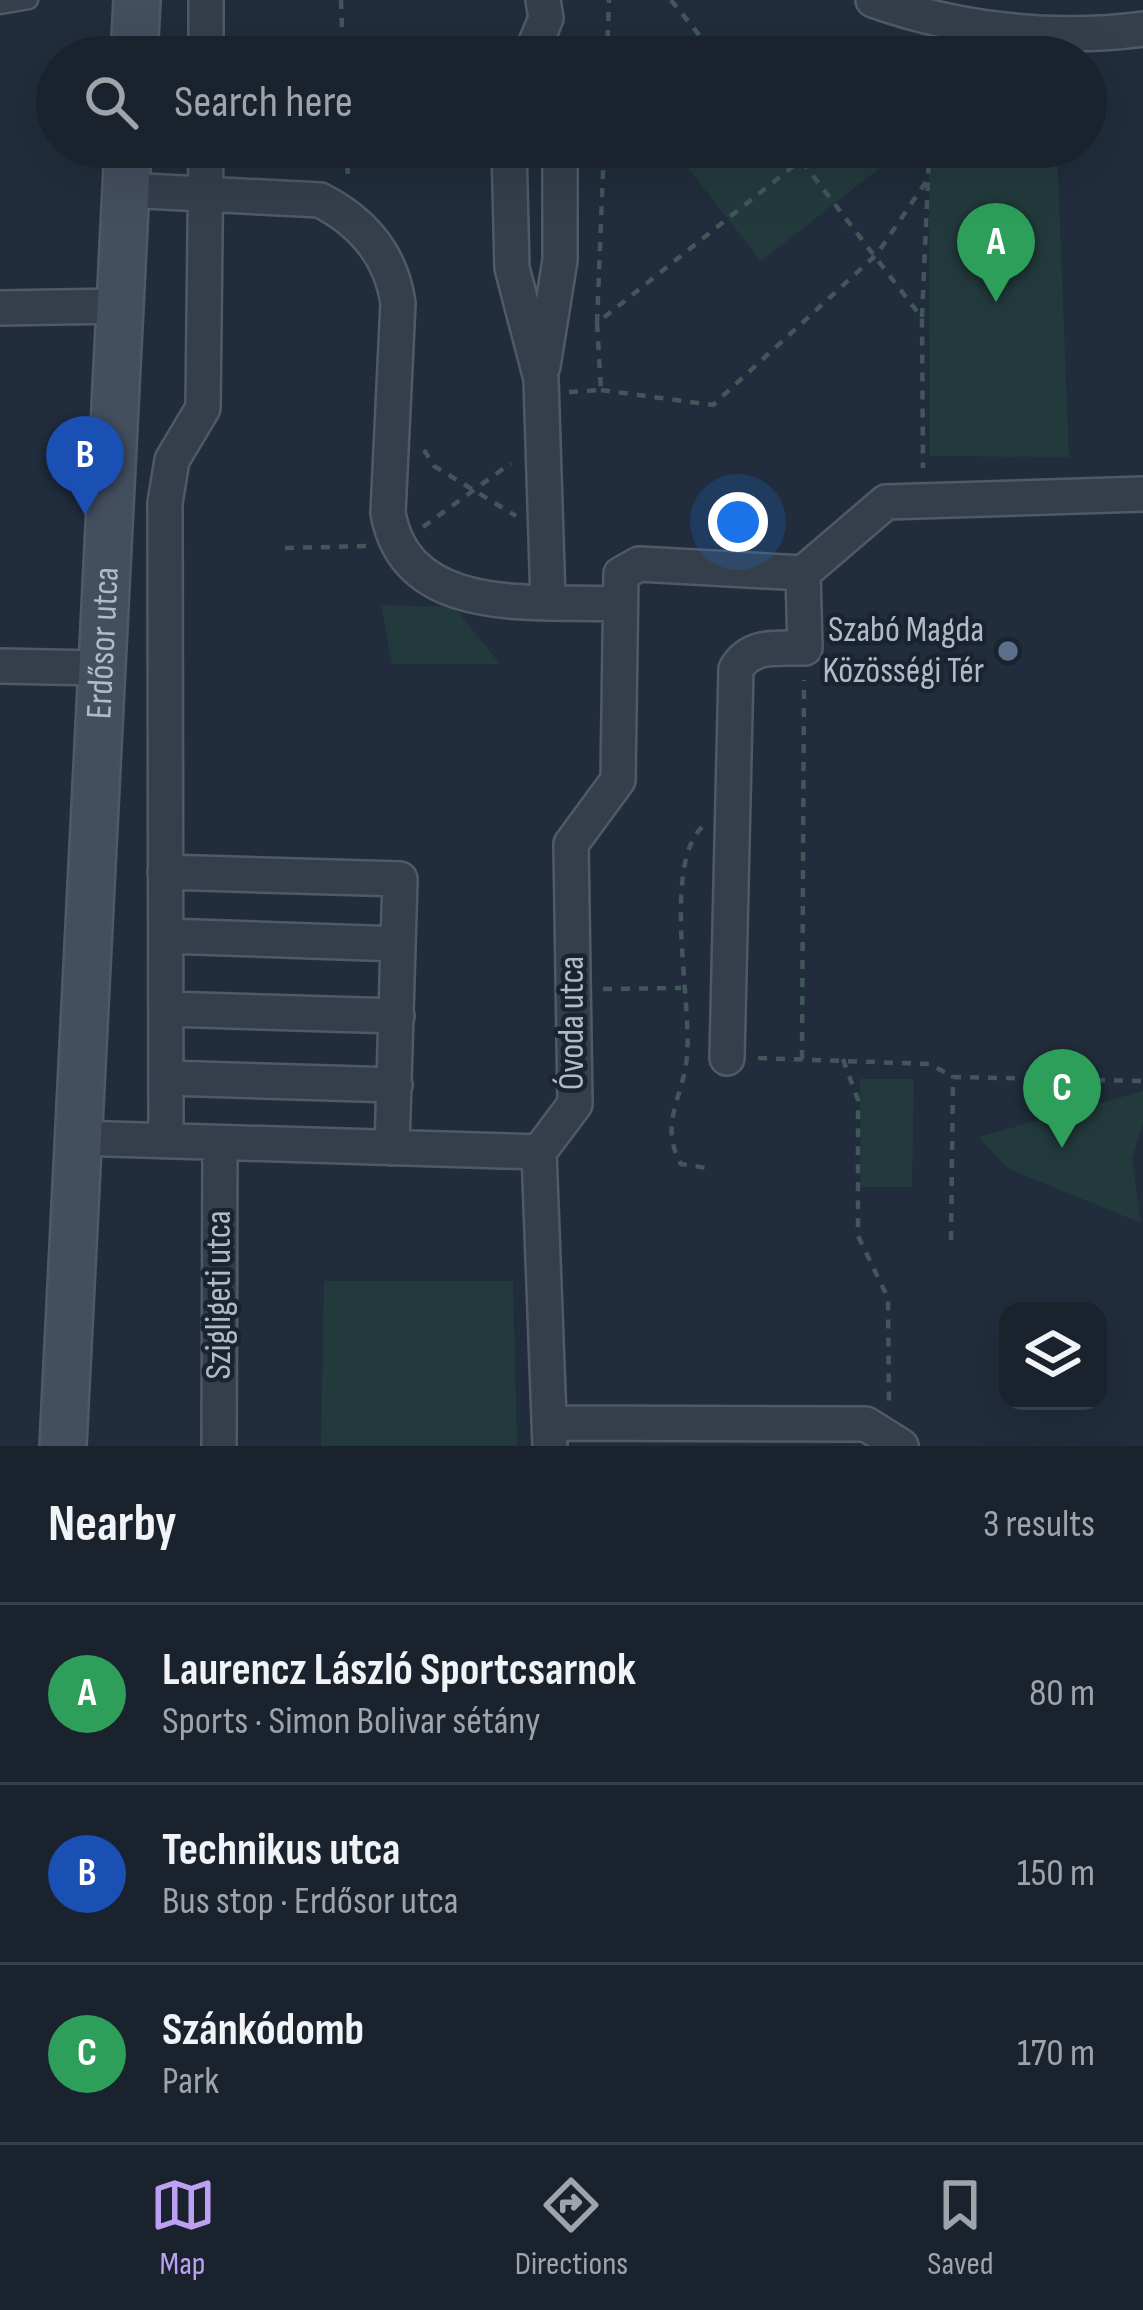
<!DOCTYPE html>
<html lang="en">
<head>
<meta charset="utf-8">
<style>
	body { margin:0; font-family:"Sofia Sans Condensed",sans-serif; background:#222a35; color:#f1f3f6 }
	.controls { position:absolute; right:36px; bottom:36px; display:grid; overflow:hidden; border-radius:24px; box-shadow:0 12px 48px #0002 }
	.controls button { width:108px; height:108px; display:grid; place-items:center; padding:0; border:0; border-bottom:3px solid #373f49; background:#19222d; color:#f1f3f6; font:60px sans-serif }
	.you { position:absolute; left:738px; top:522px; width:42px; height:42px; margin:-30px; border:9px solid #fff; border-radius:50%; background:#1a73e8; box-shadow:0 0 0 18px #1a73e833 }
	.badge { display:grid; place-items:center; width:78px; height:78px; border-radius:50%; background:#bca0f2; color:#fff; font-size:39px; font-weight:700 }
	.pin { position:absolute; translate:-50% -99px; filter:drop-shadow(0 3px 6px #0008) }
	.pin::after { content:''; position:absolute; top:63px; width:42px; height:36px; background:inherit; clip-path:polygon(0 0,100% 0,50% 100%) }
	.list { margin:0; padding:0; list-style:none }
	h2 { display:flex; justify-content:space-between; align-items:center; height:156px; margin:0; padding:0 48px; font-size:51px }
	h2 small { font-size:39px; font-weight:400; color:#9fa4aa }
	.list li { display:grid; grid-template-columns:78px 1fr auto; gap:36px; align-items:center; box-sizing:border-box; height:180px; padding:0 48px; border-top:3px solid #373f49 }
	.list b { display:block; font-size:45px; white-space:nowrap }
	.list p { margin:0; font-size:39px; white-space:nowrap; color:#9fa4aa }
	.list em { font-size:39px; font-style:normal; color:#9fa4aa }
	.icon { flex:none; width:66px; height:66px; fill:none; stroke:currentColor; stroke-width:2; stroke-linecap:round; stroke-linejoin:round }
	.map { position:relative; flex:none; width:1143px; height:1446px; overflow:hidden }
	.search { position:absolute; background:#19222d; box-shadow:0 12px 48px #0002; left:36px; right:36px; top:36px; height:132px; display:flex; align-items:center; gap:30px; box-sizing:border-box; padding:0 42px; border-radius:66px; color:#9fa4aa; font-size:45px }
	.sheet { height:696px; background:#19222d }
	nav { display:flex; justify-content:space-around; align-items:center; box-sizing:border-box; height:168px; border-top:3px solid #373f49; background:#19222d; font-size:33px; color:#9fa4aa }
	nav a { display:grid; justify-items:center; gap:6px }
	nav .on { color:#bca0f2 }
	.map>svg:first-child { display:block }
	.green { fill:#233a3d }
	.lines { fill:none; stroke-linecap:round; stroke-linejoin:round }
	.lane-casing { stroke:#505a66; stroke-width:21 }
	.street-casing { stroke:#505a66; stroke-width:38 }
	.secondary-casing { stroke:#505a66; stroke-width:50 }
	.path { stroke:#41575a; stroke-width:4.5; stroke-dasharray:9 9; stroke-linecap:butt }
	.lane { stroke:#353f4c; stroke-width:16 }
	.street { stroke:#353f4c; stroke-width:33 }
	.secondary { stroke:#434e5f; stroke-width:45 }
	.service-dot { fill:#5c6f8a; stroke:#1a2430; stroke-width:4.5 }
	.labels { text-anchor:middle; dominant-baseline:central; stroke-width:9; stroke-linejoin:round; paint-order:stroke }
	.poi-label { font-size:36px; fill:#b0bac8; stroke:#1a2430; text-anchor:end }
	.street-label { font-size:36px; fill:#b0bac8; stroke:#1a2430 }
</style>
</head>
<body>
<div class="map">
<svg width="1143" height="1446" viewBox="0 0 1143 1446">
	<rect width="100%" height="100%" fill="#212d3c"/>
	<path class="green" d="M671,147h195l18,18 -123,96z
		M929,147h128l12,310 -139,-1z
		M381,605l73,2 46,57h-108z
		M860,1079h54l-2,108h-51z
		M1143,1091v33l-11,35 9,64 -134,-55 -28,-31z
		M324,1281h189l4,165h-196z"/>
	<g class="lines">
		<defs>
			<path id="lane" d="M0,5l29,-5"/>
			<path id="street" d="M873,0c84,30 181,41 270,29
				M206,57v-57
				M530,57l16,-39 -3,-18
				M509,147l3,121 29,111 7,222
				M125,190l195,10c43,22 71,55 78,103l-10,210c19,106 147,87 230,91
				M0,308l120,-2
				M543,366l17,-106v-113
				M0,666l100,2
				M165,872l235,7 -8,269
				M166,936l232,8
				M166,1009l231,7
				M727,1058l9,-389c15,-26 42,-20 69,-21l-2,-75
				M167,1078l228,7
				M77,1138l462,14
				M166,1140l-1,-637 7,-43 31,-52 3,-261
				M549,1423l317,1 35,22
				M219,1446l1,-302
				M550,1446l-11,-294 36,-48 -4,-260 47,-64 3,-206 18,-10 164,9 83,-71 257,-8"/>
			<g id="secondary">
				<path d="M134,57l3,-57"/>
				<path id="s1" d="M63,1446l65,-1299"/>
			</g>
		</defs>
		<use href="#lane" class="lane-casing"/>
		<use href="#street" class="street-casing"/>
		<use href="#secondary" class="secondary-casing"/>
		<path class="path" d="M341,0l2,57
			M671,0l46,57
			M607,57l2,-57
			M347,147l1,36
			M791,147l131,171 1,150
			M922,317l6,-138
			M597,323l7,-176
			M601,390l112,15 164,-151 51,-75 1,-32
			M569,392l32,-2 -4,-67 204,-163
			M424,450l10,16 82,50
			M423,527l88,-64
			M285,548l85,-2
			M702,827c-40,40 -10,173 -15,229 -3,40 -29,68 -6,108l32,5
			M603,989l78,-1
			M758,1058l172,6 23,13
			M802,1059l2,-379
			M843,1059l15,41v136l30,62 1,105
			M951,1240l2,-163 190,4"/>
		<use href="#lane" class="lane"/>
		<use href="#street" class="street"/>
		<use href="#secondary" class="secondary"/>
	</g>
	<circle class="service-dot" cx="1008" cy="651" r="12"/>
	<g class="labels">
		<g class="poi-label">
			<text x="984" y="630">Szabó Magda<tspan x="984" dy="41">Közösségi Tér</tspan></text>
		</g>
		<g class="street-label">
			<text stroke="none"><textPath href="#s1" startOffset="804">Erdősor utca</textPath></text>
			<text transform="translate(572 1023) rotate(-90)">Óvoda utca</text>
			<text transform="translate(219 1295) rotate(-90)">Szigligeti utca</text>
		</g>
	</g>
</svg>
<div class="controls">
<button><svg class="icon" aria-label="layers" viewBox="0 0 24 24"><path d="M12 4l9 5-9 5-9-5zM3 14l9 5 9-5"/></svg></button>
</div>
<div class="you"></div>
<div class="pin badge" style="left:996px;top:302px;background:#2e9e5b">A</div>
<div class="pin badge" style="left:85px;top:515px;background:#1a4fb4">B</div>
<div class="pin badge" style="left:1062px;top:1148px;background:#2e9e5b">C</div>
<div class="search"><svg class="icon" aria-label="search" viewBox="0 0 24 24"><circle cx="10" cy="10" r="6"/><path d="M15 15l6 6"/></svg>Search here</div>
</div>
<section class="sheet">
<h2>Nearby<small>3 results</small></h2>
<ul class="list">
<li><span class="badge" style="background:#2e9e5b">A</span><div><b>Laurencz László Sportcsarnok</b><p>Sports · Simon Bolivar sétány</p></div><em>80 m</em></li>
<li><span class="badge" style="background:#1a4fb4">B</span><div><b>Technikus utca</b><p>Bus stop · Erdősor utca</p></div><em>150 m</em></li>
<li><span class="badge" style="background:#2e9e5b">C</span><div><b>Szánkódomb</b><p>Park</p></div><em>170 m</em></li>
</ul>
</section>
<nav>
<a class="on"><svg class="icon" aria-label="map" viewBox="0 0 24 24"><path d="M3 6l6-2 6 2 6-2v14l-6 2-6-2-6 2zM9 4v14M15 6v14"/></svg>Map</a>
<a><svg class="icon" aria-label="directions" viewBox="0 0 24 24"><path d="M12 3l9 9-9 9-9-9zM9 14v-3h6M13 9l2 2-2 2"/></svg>Directions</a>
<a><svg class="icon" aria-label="saved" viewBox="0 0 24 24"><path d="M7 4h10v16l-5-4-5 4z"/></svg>Saved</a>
</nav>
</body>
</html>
